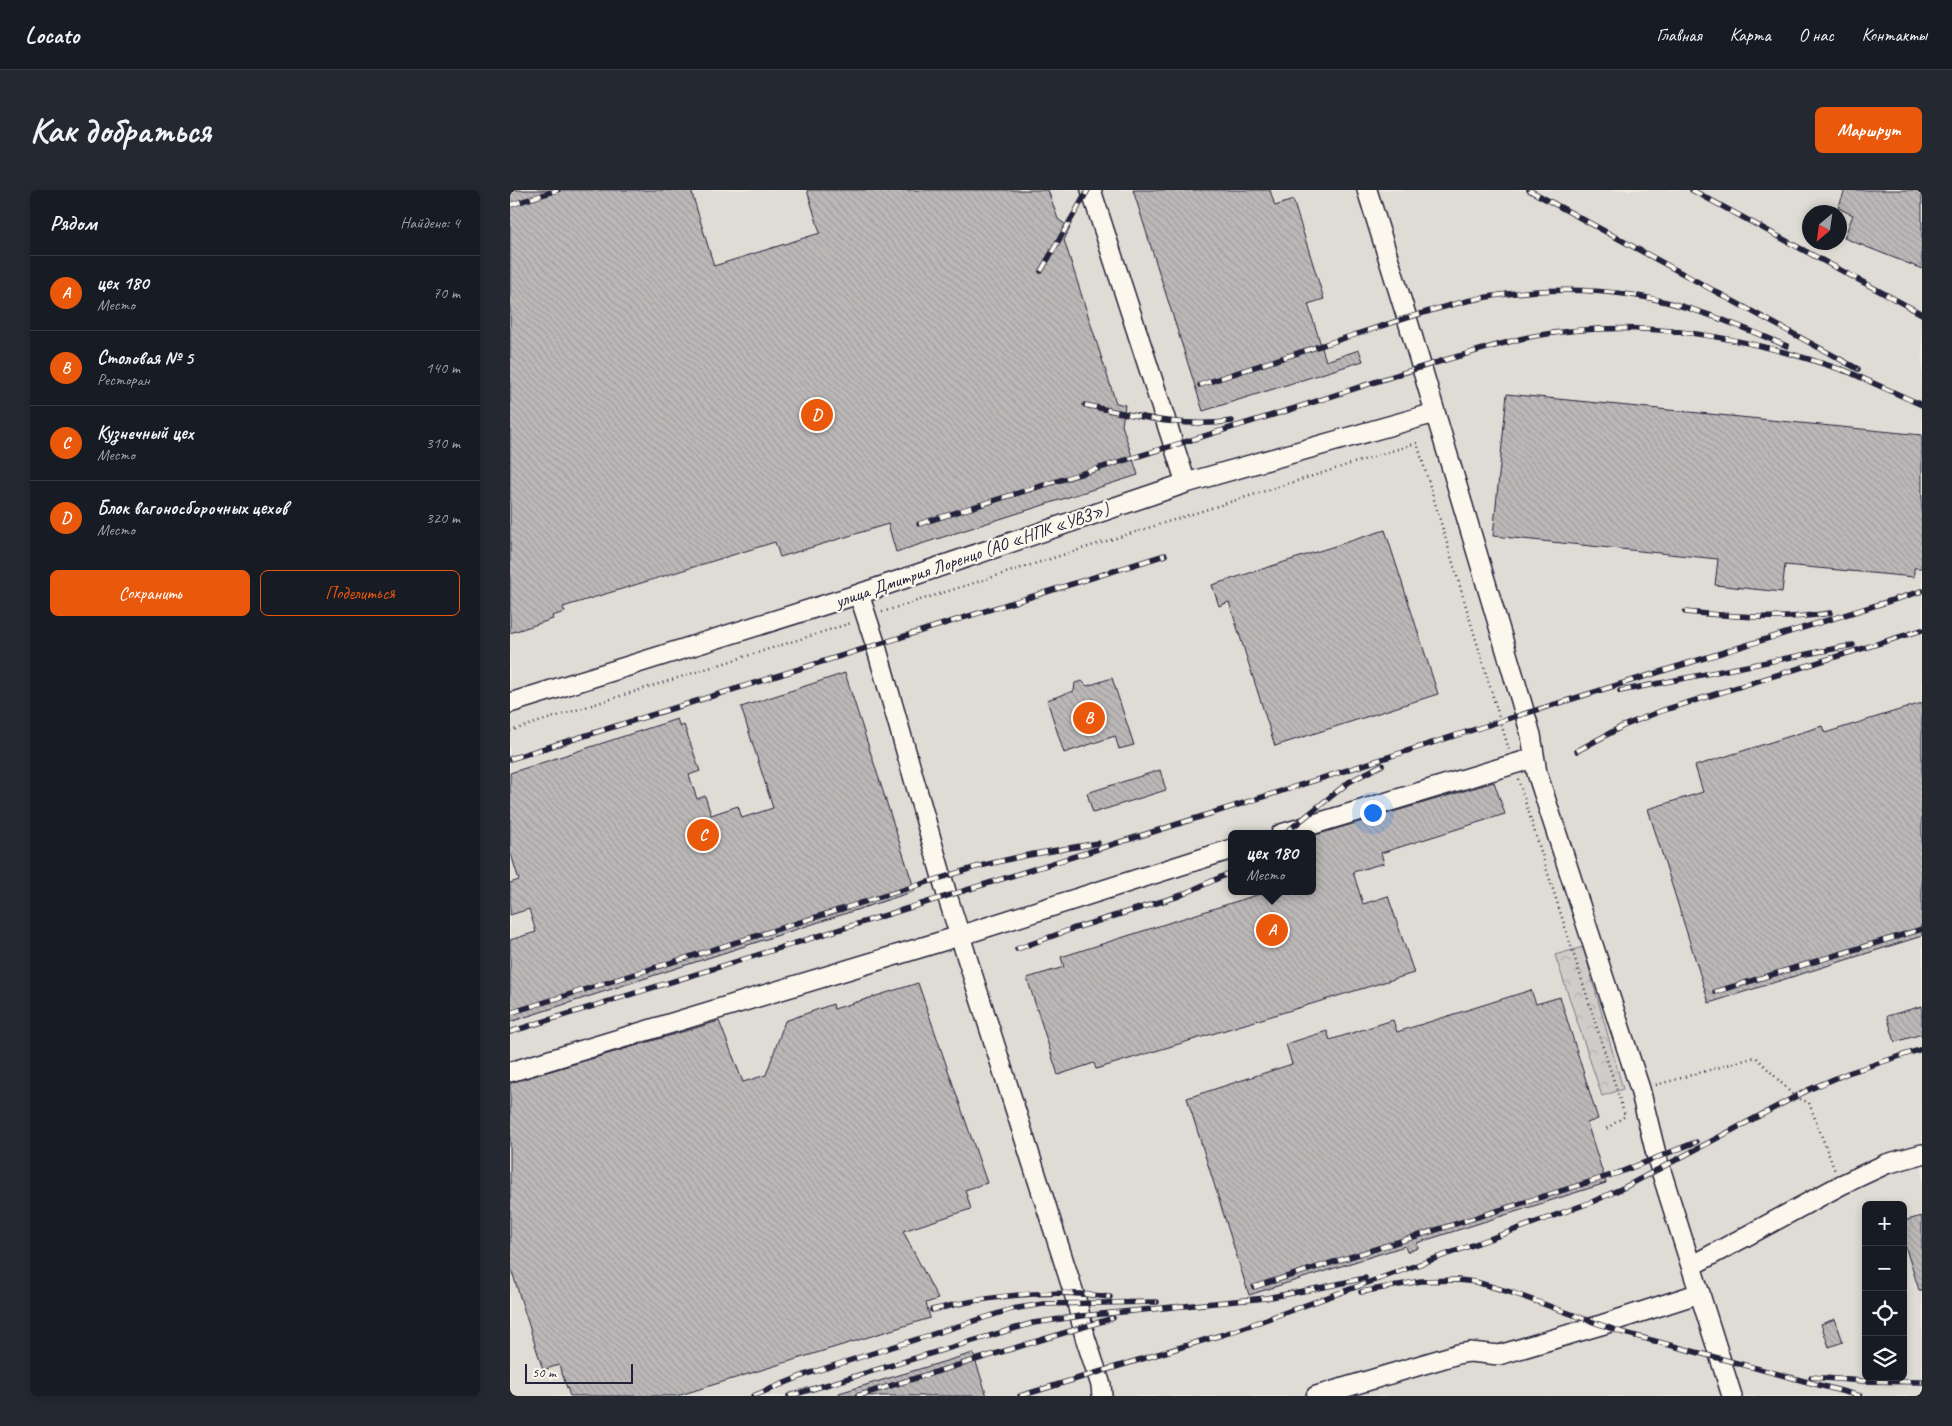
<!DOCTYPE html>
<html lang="ru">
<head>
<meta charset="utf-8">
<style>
	body { margin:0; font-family:Caveat,sans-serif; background:#242831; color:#f1f3f6 }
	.controls { position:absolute; right:15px; bottom:15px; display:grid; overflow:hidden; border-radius:8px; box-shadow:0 2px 8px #0003 }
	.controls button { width:45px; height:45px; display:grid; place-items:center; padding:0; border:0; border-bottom:1px solid #363941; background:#171b24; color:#f1f3f6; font:25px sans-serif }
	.compass { position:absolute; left:1292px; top:15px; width:45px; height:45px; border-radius:50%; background:#171b24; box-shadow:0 2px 8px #0003; rotate:209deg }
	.scale { position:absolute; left:15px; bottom:12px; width:108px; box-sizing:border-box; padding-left:5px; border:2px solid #22223b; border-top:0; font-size:14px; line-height:18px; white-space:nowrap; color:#22223b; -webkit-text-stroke:4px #fbf7ec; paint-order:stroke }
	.you { position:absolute; left:862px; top:622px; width:18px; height:18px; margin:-12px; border:4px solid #fff; border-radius:50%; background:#1a73e8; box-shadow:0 0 0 8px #1a73e833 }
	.badge { display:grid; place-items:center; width:32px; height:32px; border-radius:50%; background:#ea580c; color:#fff; font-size:16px; font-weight:700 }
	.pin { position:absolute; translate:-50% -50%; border:2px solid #fff; box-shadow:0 1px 5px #0006 }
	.popup { position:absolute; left:718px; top:640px; width:88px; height:65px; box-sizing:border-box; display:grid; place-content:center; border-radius:8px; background:#171b24; filter:drop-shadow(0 1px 4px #0005); font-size:16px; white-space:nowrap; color:#9ea1a6 }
	.popup b { font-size:19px; color:#f1f3f6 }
	.popup::after { content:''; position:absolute; left:50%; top:100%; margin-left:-10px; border:10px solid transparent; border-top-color:#171b24 }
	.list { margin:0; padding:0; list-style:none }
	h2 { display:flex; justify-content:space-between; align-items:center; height:65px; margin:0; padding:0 20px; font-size:21px }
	h2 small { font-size:16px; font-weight:400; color:#9ea1a6 }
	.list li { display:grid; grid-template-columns:32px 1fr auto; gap:15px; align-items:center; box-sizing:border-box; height:75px; padding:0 20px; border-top:1px solid #363941 }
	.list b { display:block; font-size:19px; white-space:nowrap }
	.list p { margin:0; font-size:16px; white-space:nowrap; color:#9ea1a6 }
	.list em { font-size:16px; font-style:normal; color:#9ea1a6 }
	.actions { display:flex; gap:10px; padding:15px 20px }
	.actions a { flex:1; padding:11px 0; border:1px solid #ea580c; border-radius:8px; text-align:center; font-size:18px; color:#ea580c }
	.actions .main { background:#ea580c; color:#fff }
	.icon { flex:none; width:28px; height:28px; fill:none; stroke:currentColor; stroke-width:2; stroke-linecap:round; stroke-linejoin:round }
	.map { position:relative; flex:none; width:1412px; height:1206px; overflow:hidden; border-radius:8px }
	header { display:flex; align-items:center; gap:30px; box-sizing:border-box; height:70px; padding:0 25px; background:#171b24; border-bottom:1px solid #363941 }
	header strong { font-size:24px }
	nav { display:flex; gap:28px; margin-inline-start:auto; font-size:18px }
	.intro { display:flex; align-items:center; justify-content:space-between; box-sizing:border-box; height:120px; padding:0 30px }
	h1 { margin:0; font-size:35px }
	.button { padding:12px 22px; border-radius:8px; background:#ea580c; color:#fff; font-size:18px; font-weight:700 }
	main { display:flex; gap:30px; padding:0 30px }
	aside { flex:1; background:#171b24; border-radius:8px; box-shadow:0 2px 8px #0003 }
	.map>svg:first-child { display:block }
	.built { fill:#dfdbd5; fill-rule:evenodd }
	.forest { fill:url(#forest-crowns); stroke:#797882 }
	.building { fill:url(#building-back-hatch); stroke:#22223b }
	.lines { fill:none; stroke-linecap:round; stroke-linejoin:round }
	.minor-casing { stroke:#22223b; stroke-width:22 }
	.path { stroke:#22223b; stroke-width:2.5; stroke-dasharray:1 4; stroke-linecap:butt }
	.minor { stroke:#fbf7ec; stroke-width:19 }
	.rail-casing { stroke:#22223b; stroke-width:5.5 }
	.rail { stroke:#fbf7ec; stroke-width:4; stroke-dasharray:11; stroke-linecap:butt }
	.labels { text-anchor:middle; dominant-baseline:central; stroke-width:4.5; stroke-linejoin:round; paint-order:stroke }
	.street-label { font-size:18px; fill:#22223b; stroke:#fbf7ec }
</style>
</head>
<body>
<header>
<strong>Locato</strong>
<nav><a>Главная</a><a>Карта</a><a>О нас</a><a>Контакты</a></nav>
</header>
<div class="intro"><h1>Как добраться</h1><a class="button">Маршрут</a></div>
<main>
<aside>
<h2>Рядом<small>Найдено: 4</small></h2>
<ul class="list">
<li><span class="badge">A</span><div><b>цех 180</b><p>Место</p></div><em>70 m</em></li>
<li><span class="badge">B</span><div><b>Столовая № 5</b><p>Ресторан</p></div><em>140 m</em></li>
<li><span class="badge">C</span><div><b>Кузнечный цех</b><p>Место</p></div><em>310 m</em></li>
<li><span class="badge">D</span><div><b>Блок вагоносборочных цехов</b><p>Место</p></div><em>320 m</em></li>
</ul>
<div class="actions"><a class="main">Сохранить</a><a>Поделиться</a></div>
</aside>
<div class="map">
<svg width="1412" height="1206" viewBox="0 0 1412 1206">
	<defs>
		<pattern id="forest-crowns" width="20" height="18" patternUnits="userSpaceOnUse" patternTransform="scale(1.25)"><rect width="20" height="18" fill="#d0cdc9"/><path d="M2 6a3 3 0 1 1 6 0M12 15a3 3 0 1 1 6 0" fill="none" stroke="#b2b0ae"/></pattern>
		<pattern id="building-back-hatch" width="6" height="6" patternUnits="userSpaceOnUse" patternTransform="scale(1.25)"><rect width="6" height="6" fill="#bcb8b8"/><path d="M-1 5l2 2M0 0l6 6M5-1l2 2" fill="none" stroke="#a19e9f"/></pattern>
	</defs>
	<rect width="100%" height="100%" fill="#eeeae2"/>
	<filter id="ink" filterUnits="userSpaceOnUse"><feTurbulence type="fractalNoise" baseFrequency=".02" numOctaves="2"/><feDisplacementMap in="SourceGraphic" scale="10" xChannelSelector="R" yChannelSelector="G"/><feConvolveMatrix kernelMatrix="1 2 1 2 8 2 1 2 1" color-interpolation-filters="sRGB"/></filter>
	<g filter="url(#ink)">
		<path class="built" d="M0,0h1412v1206h-1412zM1300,22h30v30h-30zM722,644h80v57h-80zM1356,1015h37v172h-37z"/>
		<path class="forest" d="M1073,757l40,142 -21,7 -47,-141z"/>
		<path class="building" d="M0,0h181l23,76 106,-33 -13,-43h241l10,29 12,9 -6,12 52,163 9,2 -3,20 16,50 -242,77 -8,-28 -108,33 -5,-15 -212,65 2,5 -13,4 1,3 -43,14z
			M623,0h137l5,16 18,-6 31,99 -16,5 18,57 33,-11 4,11 -160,50z
			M1335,0h77v79l-78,-31 9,-23 -15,-7z
			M997,204l415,41v133h-8v9l-129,-12 -3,27 -67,-7 3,-26 -225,-23z
			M875,340l53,164 -163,52 -46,-144 -10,4 -7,-21z
			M335,483l70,218 -405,131v-82l26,-8 -7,-23 -19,6v-32l9,-3 -9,-29v-78l167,-54 3,8 4,-2 16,46 -11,4 8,24 8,-3 6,19 27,-9 4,12 31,-10 -32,-101z
			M602,488l22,67 -15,4 -4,-13 -51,17 -17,-53 27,-9 1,-8 7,-2 5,5z
			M1412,513v233l-213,67 -61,-194 55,-17 -8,-26 127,-40 3,7z
			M650,580l6,20 -73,23 -6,-20z
			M984,592l11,32 -124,39 3,10 -31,9 10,32 25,-8 26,77 -318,96 -2,-6 -36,12 -31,-97 37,-11 -3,-10 208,-66h43v-55z
			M408,793l69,200 -22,7 6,19 -68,22 35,68 -12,4 4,15 -253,78h-107l-11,-31 -16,5 -33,-105v-182l209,-62 24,61 23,-7 19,-54 48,-17 1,5z
			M1021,800l5,14 24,-7 38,122 -11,4 19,60 -189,60 1,5 -11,4 -2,-6 -156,49 -62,-197 105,-34 -6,-20 41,-13 3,9 63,-20 4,12z
			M1412,816v28l-27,8 -8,-26z
			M1412,1026v74h-3l-16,-51v-18z
			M1325,1129l8,23 -14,5 -8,-23z
			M463,1163l14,43h-147l-1,-3z"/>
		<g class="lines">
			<defs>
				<path id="minor" d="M581,0l95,293
					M857,0l40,128 118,396 6,21 6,38 103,316 17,69 75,238
					M349,404l17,52 71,249 130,408 8,34 16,48 1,11
					M0,513l349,-109 327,-111 249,-70
					M771,644l253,-76
					M0,882l446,-135 276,-88
					M1181,1076l150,-81 45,-21 36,-10
					M806,1206l142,-42 12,-2 29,3 102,-30 99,-32"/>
			</defs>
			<use href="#minor" class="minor-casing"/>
			<path class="path" d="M372,422l535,-169 92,307
				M0,541l341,-108
				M1008,589l107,337 -19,13
				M1146,895l100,-28 38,39 15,7 26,68"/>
			<use href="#minor" class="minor"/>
			<defs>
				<path id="rail" d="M1019,0l329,179
					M1182,0l230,124
					M0,15l48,-15
					M531,81l47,-81
					M1332,179l80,36
					M690,195c50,-17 101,-33 151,-49 38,-12 77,-26 116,-35 53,-12 112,-14 165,-6 54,8 105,30 155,51
					M575,215c49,10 97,24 147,16
					M409,334c123,-39 246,-76 370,-114 57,-18 113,-38 170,-54 25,-7 50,-15 75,-20 107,-19 212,0 314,36
					M1175,422c49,4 96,9 145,1
					M1110,501l233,-46
					M1067,561l46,-25 38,-15 261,-81
					M0,569l655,-204
					M774,644l65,-52 33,-17
					M507,759l55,-20 107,-33 53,-24
					M1205,802l207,-63
					M0,823l466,-146 47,-11 75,-13
					M0,842l649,-202 342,-109 421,-130
					M744,1097l364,-114 78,-31
					M851,1102l60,-11 37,-1 18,2 37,11 108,39 239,64
					M422,1120c59,-15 117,-22 178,-13
					M1301,1187l52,4 59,1
					M243,1206l54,-22 205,-65 31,-5 114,-2
					M279,1206l244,-73 48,-7 185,-18 58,-11 41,-9
					M347,1206l256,-78
					M510,1206l211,-64 361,-130 33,-15 185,-98 38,-16 74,-24"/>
			</defs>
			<use href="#rail" class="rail-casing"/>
			<use href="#rail" class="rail"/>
		</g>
	</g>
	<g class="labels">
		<g class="street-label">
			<text transform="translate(462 365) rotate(-19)">улица Дмитрия Лоренцо (АО «НПК «УВЗ»)</text>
		</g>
	</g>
</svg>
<div class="controls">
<button>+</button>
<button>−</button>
<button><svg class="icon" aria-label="locate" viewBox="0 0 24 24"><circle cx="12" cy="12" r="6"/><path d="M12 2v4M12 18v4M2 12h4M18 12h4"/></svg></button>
<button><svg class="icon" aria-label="layers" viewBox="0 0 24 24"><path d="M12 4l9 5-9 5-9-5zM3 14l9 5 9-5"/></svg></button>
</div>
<svg class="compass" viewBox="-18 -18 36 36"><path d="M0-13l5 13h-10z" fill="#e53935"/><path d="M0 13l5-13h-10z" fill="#9ea1a6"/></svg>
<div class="scale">50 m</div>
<div class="you"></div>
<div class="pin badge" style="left:762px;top:740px">A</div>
<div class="popup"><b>цех 180</b>Место</div>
<div class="pin badge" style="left:579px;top:528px">B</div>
<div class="pin badge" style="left:193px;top:645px">C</div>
<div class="pin badge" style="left:307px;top:225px">D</div>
</div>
</main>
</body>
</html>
